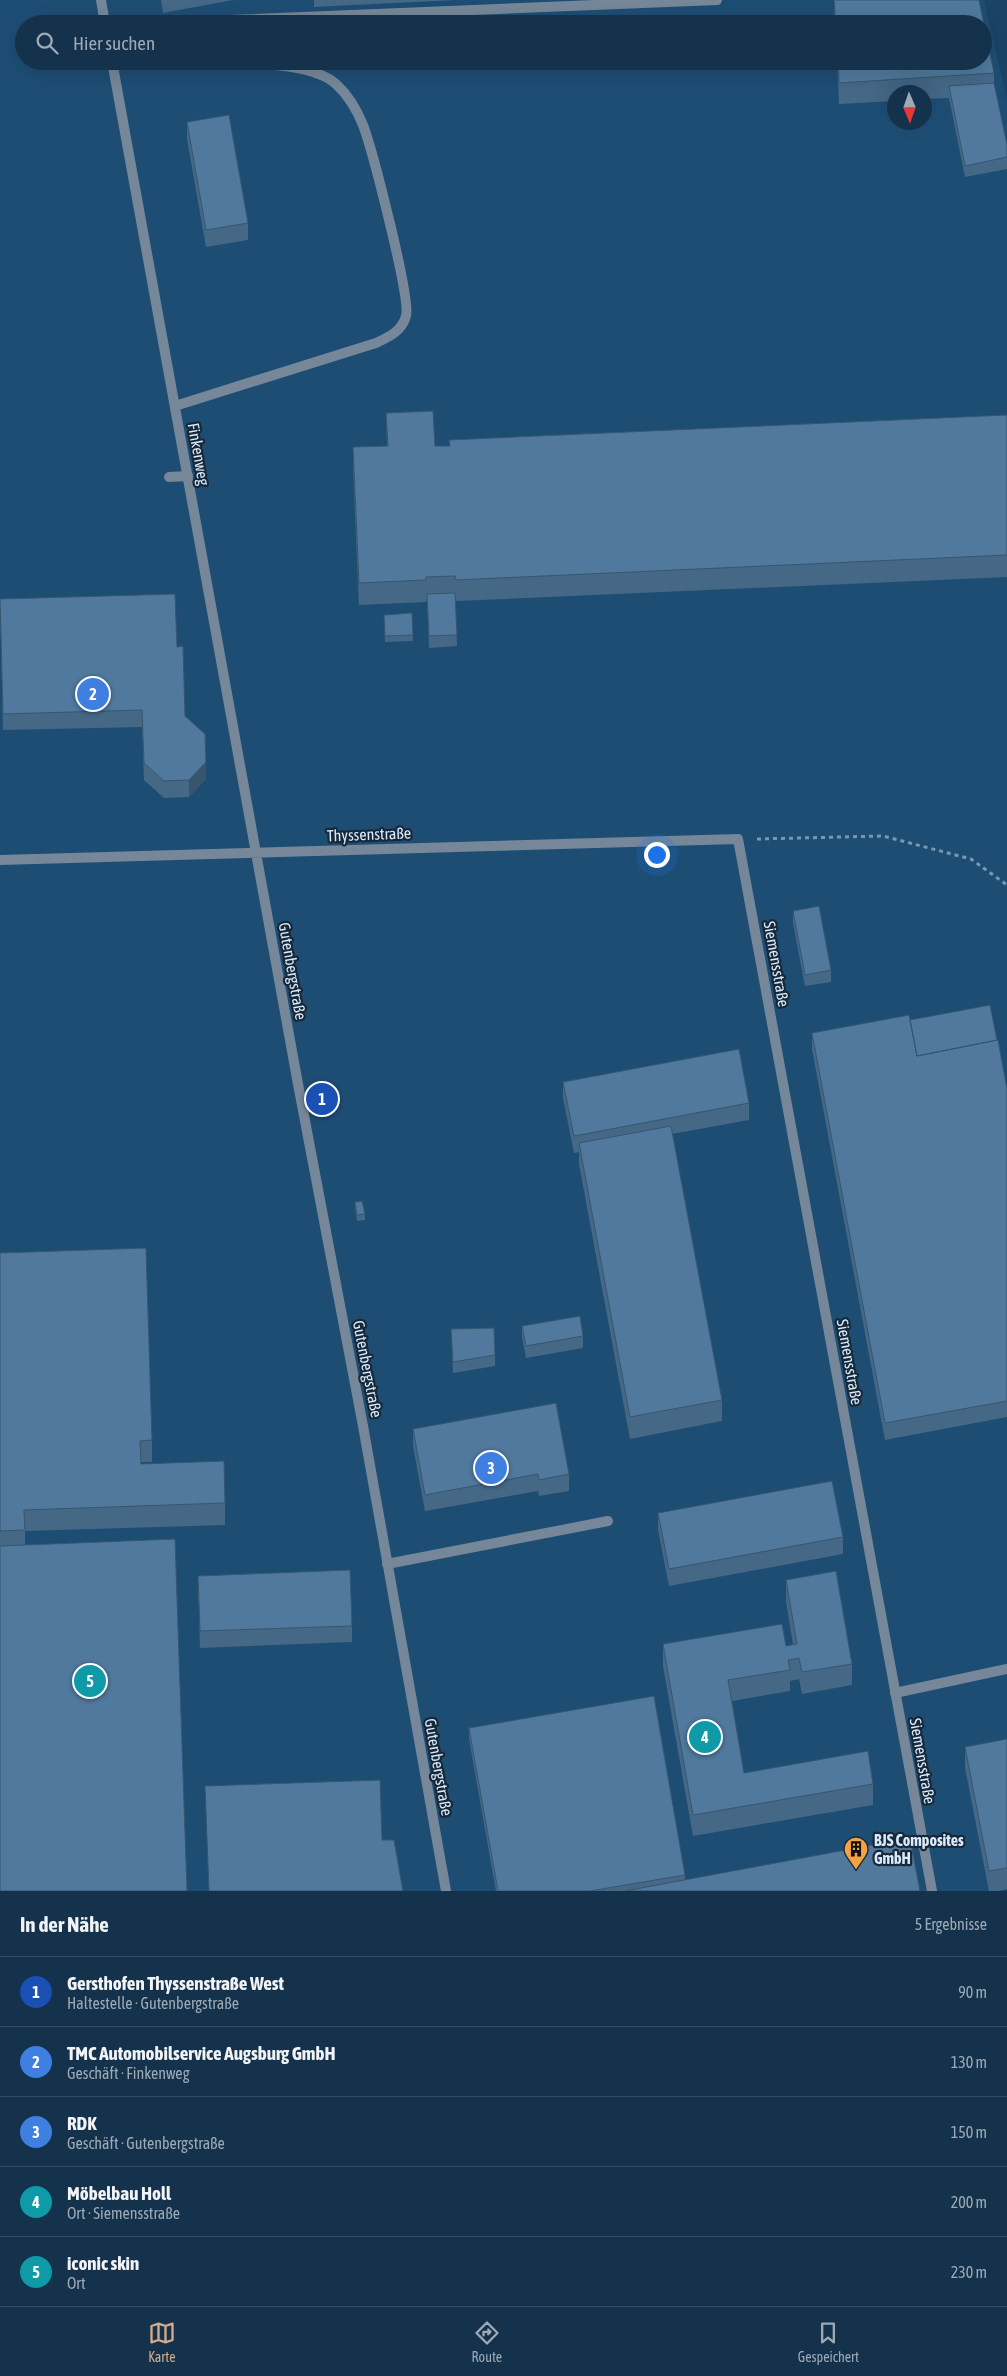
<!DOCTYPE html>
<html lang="de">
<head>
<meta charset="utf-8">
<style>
	body { margin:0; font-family:"Asap Condensed",sans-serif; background:#1d3a53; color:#f1f3f6 }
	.compass { position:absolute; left:887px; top:85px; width:45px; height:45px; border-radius:50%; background:#14324c; box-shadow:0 5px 20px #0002; rotate:178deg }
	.you { position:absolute; left:656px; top:854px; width:18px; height:18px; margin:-12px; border:4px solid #fff; border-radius:50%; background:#1a73e8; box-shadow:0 0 0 8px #1a73e833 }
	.badge { display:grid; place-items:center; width:32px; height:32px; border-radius:50%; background:#d6ab8b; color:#fff; font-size:16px; font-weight:700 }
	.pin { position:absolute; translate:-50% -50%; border:2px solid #fff; box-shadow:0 1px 5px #0006 }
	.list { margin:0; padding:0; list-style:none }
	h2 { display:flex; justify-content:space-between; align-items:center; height:65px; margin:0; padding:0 20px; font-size:21px }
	h2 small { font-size:16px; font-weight:400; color:#9daab5 }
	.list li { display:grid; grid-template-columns:32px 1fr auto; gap:15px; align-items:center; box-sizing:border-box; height:70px; padding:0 20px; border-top:1px solid #334d64 }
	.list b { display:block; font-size:19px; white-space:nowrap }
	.list p { margin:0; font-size:16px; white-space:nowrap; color:#9daab5 }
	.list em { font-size:16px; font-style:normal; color:#9daab5 }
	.icon { flex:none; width:28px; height:28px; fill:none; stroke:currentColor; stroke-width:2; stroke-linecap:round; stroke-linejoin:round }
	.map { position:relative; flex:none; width:1007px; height:1891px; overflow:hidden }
	.search { position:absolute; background:#14324c; box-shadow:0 5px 20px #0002; left:15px; right:15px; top:15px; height:55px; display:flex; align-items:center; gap:12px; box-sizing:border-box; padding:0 18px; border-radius:28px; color:#9daab5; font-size:19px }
	.sheet { height:415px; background:#14324c }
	nav { display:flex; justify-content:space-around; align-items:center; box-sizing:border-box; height:70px; border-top:1px solid #334d64; background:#14324c; font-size:14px; color:#9daab5 }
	nav a { display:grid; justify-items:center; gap:2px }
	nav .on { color:#d6ab8b }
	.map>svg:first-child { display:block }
	.built { fill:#1e4d74; fill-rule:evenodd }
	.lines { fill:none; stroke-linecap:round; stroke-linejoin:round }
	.path { stroke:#7a97b0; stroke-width:3; stroke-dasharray:4 4; stroke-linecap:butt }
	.service { stroke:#758798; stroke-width:10 }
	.minor { stroke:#758798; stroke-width:10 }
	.wall { fill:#456887 }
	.shaded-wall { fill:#38556e }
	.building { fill:#50799d; stroke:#38556e }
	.labels { text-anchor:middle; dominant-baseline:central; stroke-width:4.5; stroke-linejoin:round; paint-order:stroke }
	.street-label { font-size:16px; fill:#d8eafb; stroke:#172838 }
	.poi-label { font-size:16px; font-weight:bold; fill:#d8eafb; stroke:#172838; text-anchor:start }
</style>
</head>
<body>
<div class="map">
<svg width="1007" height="1891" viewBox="0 0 1007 1891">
	<rect width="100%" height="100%" fill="#1b4365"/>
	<path class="built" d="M0,0h984l23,100v1791h-1007zM24,24h959v37h-959zM894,92h30v30h-30z"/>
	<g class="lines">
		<path class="path" d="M757,839l126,-3 88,23 36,26"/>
		<path class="service" d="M131,24l586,-24
			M175,406l201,-63c13,-6 26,-12 30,-27 5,-18 -34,-167 -43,-191 -6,-15 -15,-30 -27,-41 -23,-21 -83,-20 -114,-23
			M169,477l19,-1
			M387,1564l221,-43
			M895,1693l112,-24"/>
		<path class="minor" d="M101,0l4,24
			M112,61l186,1023 65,342 83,465
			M0,860l738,-21 194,1052"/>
	</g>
	<path class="wall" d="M161,0h72l-70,13z
		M314,0h141l-141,7z
		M834,0h145l15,73v10l13,62v24l-42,8 -16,-79 -25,1v-7h-30v9l-55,3 -2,-43h146v-37h-149z
		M187,122l61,101v17l-42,7 -19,-108z
		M386,413l49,33h14v-6l558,-25v162l-551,24 -1,-4 2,49 -28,2 -2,-49 -1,3 -67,3 -6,-136v-22l34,-1z
		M0,599l177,48 8,69 21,63 -17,18 -25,1 -20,-18 -2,-53 -139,3z
		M412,613l1,28 -28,1 -1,-27z
		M793,911l38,59v12l-26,4 -12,-63z
		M812,1033l185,7 10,49v328l-122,23 -73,-391z
		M563,1082l186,21v17l-77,14 50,266v21l-92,18 -51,-275v-12l-5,1 -11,-55z
		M355,1202l10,12v6l-8,1 -2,-13z
		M0,1253l152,187v22h-11v2l84,39v22l-200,6v14l-25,346z
		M522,1326l61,10v12l-57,10 -4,-21z
		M451,1329l44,26v11l-42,7z
		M413,1429l156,45v17l-30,5 -1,-5 -113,20 -12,-65z
		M658,1513l185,24v17l-174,32 -11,-56z
		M198,1576l154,50v16l-152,6z
		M786,1580l66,84v21l-50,9 -3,-15 -9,2v10l-58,10 12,72 129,11v21l-180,31 -30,-170v-22l123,2 7,-1 -7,-44z
		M469,1728l216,147v5l235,11h-424l-27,-152z
		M1007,1739v150l-9,2h-9l-24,-123v-21z"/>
	<path class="shaded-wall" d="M206,762v17l-17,18v-17z"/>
	<path class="building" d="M834,0h145l15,73 -155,10 -1,-22h145v-37h-147z
		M994,83l13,62v12l-42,9 -16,-80z
		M229,115l19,108 -42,7 -19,-108z
		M433,411l2,35h15l-1,-6 558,-25v140l-551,25 -1,-4 -29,1v3l-67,3 -6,-136 35,-1 -2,-33z
		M455,593l2,42 -28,1 -2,-42z
		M175,594l2,53 6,-1 2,70 20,18 1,28 -17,18 -25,1 -20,-18 -2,-53 -139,4 -3,-115z
		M412,613l1,22 -28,1 -1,-21z
		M819,906l12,64 -26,5 -12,-64z
		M990,1005l7,35 -80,16 -7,-36z
		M909,1015l8,41 81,-16 9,49v312l-122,22 -73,-390z
		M739,1049l10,54 -175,33 -11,-54z
		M671,1126l51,274 -92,17 -51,-274z
		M362,1201l3,13 -8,1 -2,-13z
		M146,1248l6,192 -12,1 1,23 83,-3 1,42 -201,7 1,20 -25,1v-278z
		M580,1316l3,20 -57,10 -4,-20z
		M494,1328l1,27 -42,7 -2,-33z
		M556,1403l13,71 -30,6 -1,-6 -113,21 -12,-66z
		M832,1481l11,56 -174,32 -11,-56z
		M175,1539l12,352h-187v-345z
		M350,1570l2,56 -152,5 -2,-55z
		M836,1571l16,93 -50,8 -3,-14 -11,2 2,10 -62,10 16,93 124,-22 5,33 -180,31 -30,-171 119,-20 4,22 11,-2 -11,-64z
		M654,1696l31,179 -95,16h-92l-29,-163z
		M1007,1739v129l-18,3 -24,-124z
		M380,1780l2,60h12l9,51h-194l-4,-105z
		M910,1838l10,53h-295z"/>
	<defs>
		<symbol id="building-pin" viewBox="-11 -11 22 30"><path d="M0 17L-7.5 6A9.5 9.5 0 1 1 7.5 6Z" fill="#f4a344" stroke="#172838"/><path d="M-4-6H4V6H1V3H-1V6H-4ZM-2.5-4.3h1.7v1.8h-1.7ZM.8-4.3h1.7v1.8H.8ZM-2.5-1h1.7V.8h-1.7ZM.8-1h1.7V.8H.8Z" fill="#111"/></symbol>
	</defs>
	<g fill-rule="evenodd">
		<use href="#building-pin" x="842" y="1835" width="28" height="38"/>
	</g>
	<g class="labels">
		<g class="street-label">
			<text transform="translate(199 454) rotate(80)">Finkenweg</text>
			<text transform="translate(369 834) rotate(-2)">Thyssenstraße</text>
			<text transform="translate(777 964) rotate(80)">Siemensstraße</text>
			<text transform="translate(293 971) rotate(80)">Gutenbergstraße</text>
			<text transform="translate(850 1362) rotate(80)">Siemensstraße</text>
			<text transform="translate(368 1369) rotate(79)">Gutenbergstraße</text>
			<text transform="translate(923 1761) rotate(80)">Siemensstraße</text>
			<text transform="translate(439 1767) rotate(80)">Gutenbergstraße</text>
		</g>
		<g class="poi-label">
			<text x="874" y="1840">BJS Composites<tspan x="874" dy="18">GmbH</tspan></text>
		</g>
	</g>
</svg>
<svg class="compass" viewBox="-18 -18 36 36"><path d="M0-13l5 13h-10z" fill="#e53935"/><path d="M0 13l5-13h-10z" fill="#9daab5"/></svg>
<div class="you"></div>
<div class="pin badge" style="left:322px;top:1099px;background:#1a4fb4">1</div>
<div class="pin badge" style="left:93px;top:694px;background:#3f7fe0">2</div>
<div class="pin badge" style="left:491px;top:1468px;background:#3f7fe0">3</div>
<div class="pin badge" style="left:705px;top:1737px;background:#0f9aa8">4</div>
<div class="pin badge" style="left:90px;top:1681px;background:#0f9aa8">5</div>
<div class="search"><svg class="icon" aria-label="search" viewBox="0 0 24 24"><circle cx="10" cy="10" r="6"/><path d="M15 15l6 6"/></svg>Hier suchen</div>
</div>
<section class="sheet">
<h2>In der Nähe<small>5 Ergebnisse</small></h2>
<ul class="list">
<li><span class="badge" style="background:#1a4fb4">1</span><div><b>Gersthofen Thyssenstraße West</b><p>Haltestelle · Gutenbergstraße</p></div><em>90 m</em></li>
<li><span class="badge" style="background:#3f7fe0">2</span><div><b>TMC Automobilservice Augsburg GmbH</b><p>Geschäft · Finkenweg</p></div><em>130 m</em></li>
<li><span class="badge" style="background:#3f7fe0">3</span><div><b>RDK</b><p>Geschäft · Gutenbergstraße</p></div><em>150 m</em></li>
<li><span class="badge" style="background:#0f9aa8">4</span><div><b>Möbelbau Holl</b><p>Ort · Siemensstraße</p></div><em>200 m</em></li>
<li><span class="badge" style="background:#0f9aa8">5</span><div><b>iconic skin</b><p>Ort</p></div><em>230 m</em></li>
</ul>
</section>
<nav>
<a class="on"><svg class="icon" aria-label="map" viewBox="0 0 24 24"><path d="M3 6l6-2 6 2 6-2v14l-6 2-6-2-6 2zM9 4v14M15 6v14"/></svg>Karte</a>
<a><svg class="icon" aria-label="directions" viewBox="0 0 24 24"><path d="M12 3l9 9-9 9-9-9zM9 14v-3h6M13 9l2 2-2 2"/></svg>Route</a>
<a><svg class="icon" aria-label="saved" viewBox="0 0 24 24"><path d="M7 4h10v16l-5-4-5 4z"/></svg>Gespeichert</a>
</nav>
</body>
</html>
